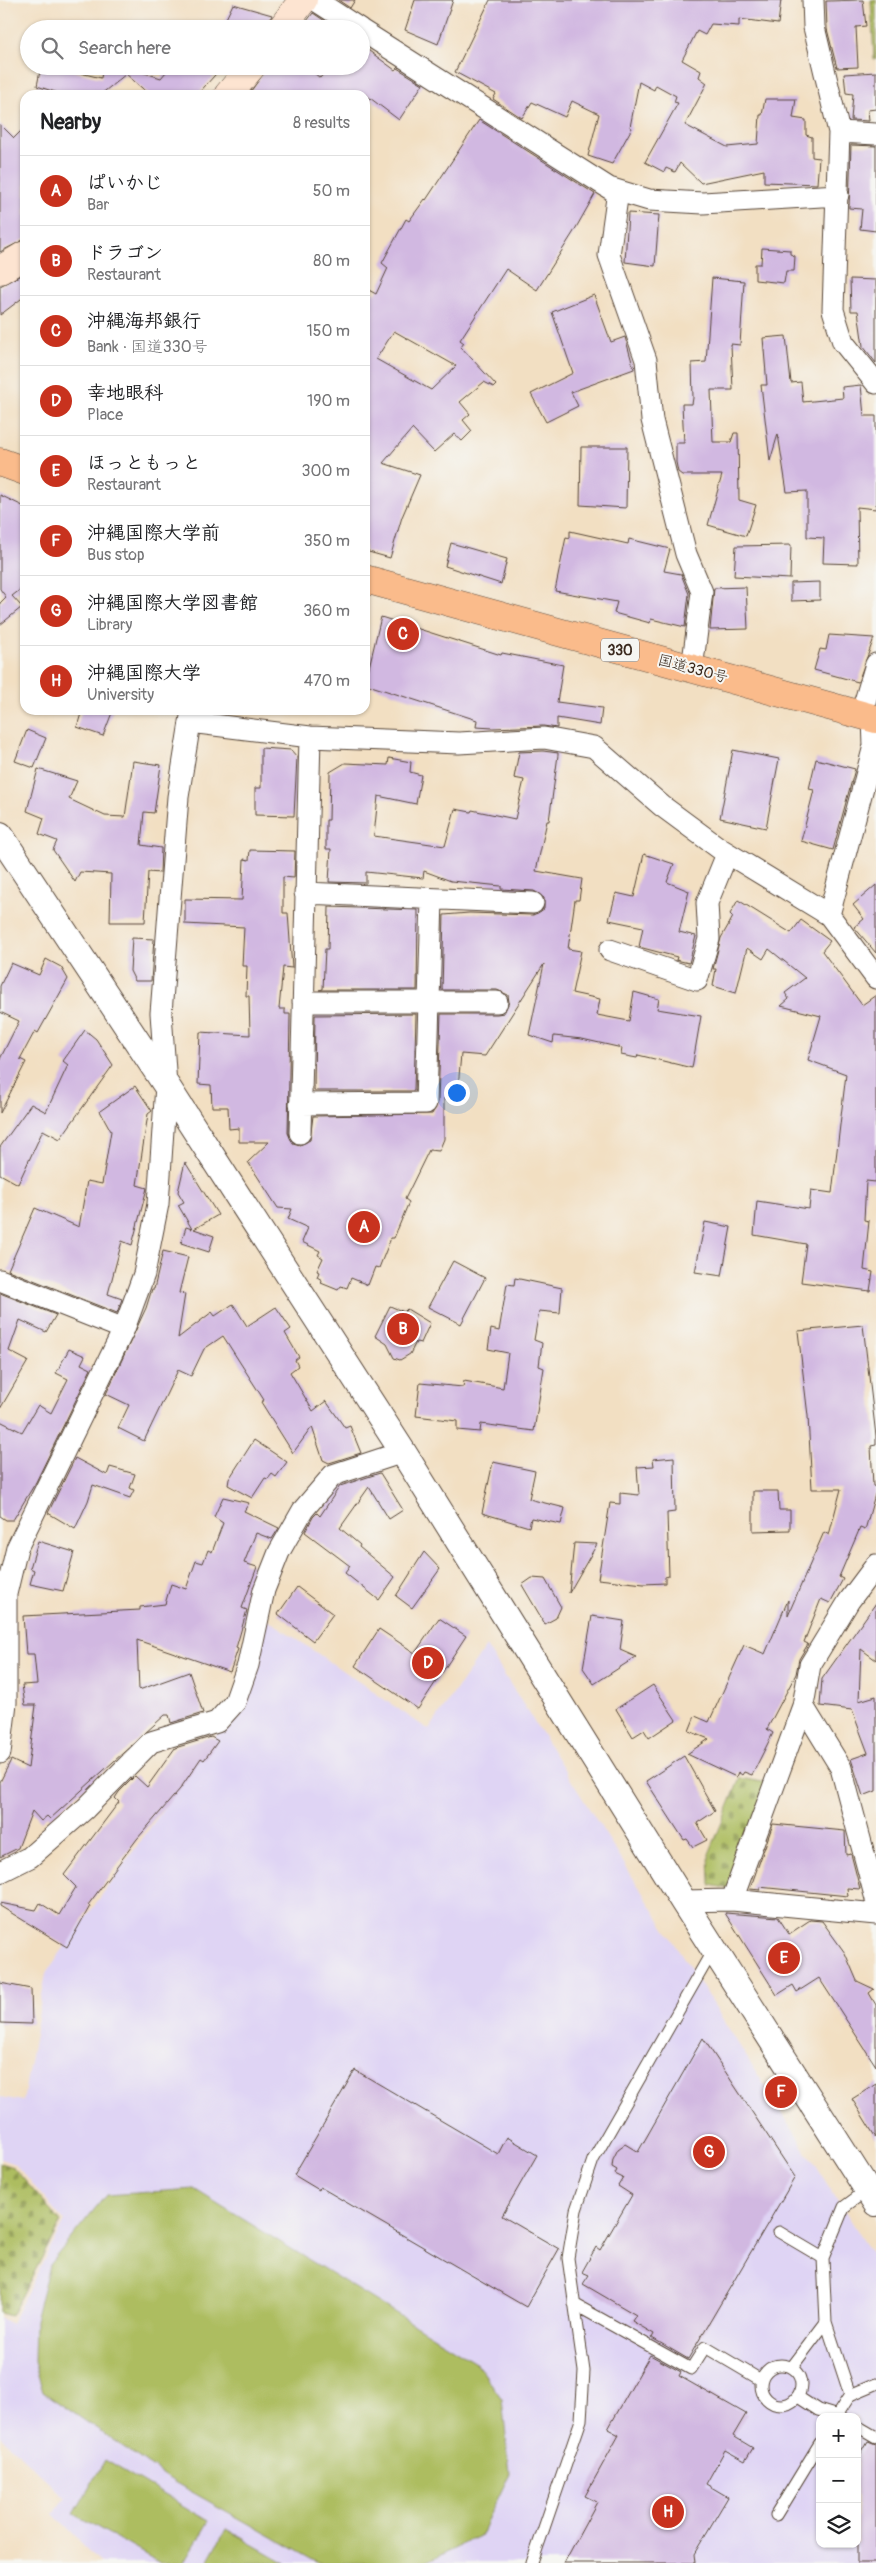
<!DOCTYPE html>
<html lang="en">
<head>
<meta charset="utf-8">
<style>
	body { margin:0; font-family:Pangolin,"Klee One",sans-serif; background:#f2f2f2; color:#202124 }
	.controls { position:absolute; right:15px; bottom:15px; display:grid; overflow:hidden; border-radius:10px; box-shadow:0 1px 4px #0004 }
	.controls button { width:45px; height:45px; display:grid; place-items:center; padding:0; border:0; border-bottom:1px solid #e0e0e0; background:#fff; color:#202124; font:25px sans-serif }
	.you { position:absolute; left:456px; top:1092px; width:18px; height:18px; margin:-12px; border:4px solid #fff; border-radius:50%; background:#1a73e8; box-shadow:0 0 0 8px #1a73e833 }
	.badge { display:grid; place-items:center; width:32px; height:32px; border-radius:50%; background:#c8321e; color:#fff; font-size:16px; font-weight:700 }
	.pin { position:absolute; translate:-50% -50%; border:2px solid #fff; box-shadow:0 1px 5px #0006 }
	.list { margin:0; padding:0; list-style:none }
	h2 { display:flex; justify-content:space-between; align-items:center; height:65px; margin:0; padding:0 20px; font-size:21px }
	h2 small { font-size:16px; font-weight:400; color:#757577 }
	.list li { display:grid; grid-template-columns:32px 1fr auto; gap:15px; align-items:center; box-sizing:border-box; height:70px; padding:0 20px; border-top:1px solid #e0e0e0 }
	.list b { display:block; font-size:19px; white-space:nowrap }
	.list p { margin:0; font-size:16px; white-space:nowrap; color:#757577 }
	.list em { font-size:16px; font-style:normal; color:#757577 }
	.icon { flex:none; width:28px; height:28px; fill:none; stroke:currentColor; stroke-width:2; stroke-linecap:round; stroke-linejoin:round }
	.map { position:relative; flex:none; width:876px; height:2563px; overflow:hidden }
	.search { position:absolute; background:#fff; box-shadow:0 1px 4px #0004; left:20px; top:20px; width:350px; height:55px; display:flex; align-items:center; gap:12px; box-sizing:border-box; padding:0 18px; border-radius:28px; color:#757577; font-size:19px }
	.panel { position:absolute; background:#fff; box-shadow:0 1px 4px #0004; left:20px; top:90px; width:350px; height:625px; border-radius:15px }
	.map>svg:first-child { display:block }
	.built { fill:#dfd4f4; fill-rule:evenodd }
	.grass { fill:url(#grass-dots); stroke:#74743f }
	.cemetery { fill:url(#cemetery-stones); stroke:#74743f }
	.park { fill:#adbd60; stroke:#74743f }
	.building { fill:#d1b8e1; fill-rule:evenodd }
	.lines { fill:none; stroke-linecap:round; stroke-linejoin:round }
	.service-casing { stroke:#564537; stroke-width:13 }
	.minor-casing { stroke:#564537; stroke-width:23 }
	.tertiary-casing { stroke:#564537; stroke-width:28 }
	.secondary-casing { stroke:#564537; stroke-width:29 }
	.trunk-casing { stroke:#564537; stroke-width:29 }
	.service { stroke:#fff; stroke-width:11 }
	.minor { stroke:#fff; stroke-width:21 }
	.tertiary { stroke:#fff; stroke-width:26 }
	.secondary { stroke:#fde4d1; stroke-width:28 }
	.trunk { stroke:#fabb8b; stroke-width:28 }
	.labels { text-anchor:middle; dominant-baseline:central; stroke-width:4; stroke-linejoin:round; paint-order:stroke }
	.shield { fill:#f6f6f2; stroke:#73675e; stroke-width:1 }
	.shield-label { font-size:14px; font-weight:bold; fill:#3b2a1e }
	.street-label { font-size:15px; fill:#3b2a1e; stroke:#f6f6f2 }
</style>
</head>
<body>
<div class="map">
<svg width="876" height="2563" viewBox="0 0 876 2563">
	<defs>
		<pattern id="grass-dots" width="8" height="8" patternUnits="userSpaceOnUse" patternTransform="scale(1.25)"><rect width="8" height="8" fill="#adbd60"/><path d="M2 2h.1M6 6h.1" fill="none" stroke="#8e9a4f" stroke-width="1.8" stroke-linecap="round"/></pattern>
		<pattern id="cemetery-stones" width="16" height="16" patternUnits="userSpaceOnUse" patternTransform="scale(1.25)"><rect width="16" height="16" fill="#adbd60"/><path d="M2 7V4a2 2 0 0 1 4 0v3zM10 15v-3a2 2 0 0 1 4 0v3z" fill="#8e9a4f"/></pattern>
	</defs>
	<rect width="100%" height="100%" fill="#f6f6f2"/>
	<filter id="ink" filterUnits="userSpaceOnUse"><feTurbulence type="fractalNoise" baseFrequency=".02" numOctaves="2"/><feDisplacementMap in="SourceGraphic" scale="10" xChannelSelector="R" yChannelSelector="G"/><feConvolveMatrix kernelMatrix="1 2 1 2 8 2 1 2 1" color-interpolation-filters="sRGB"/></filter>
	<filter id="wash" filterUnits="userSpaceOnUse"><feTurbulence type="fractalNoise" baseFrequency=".0096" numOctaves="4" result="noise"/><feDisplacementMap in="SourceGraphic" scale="20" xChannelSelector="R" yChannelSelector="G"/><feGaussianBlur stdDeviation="1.12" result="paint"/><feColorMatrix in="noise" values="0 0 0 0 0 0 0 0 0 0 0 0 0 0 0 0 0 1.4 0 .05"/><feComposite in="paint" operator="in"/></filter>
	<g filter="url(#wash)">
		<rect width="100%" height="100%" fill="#f2dfc2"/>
		<path class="built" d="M263,1616l166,114 57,-84 390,615v302h-775l-48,-49 13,-16 -66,-62v-119l11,7 53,-103 -49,-57 -15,-5v-62l23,4 23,-128 201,-281zM820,2417h37v127h-37z"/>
		<path class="grass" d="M871,0h5v59l-2,1z"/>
		<path class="cemetery" d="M740,1778l27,5 -36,106 -21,-4 -1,-31z
			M0,2163l13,4 48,55 -50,94 -11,-3z"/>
		<path class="park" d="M194,2189l283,174 25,36 8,74 -30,63 -57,27h-104l-145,-81 -131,-90 -9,-31 1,-41 14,-55 57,-70z
			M105,2460l104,61 -25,42h-24l-86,-49z
			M226,2529l60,34h-79z"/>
		<g id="blocks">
			<path class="building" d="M338,0h17l-5,8z
				M415,0h38l-15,44 -33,-14z
				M490,0h291l-3,24 -39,-5v7l-28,-2 -6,11 -8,-4 -15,29 19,11 -2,6 8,6 -22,42 42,22 31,-3 2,-29h2l3,-16h31l-3,19 13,2v15l6,2v20l7,1 -2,26 -53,-2v-12l-63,13 -21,-20 -5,9 -9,-4 -2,4 -19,-10 33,-59 -4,-1 2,-6 -20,-11 -2,5 -15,-8 -9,45 2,1 -20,36 -24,-8 11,-42 -27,-13 -7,16 -33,-15 -10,16 -29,-19 3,-5 -41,-22z
				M863,0l3,26 -10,1 2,40 -21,1 -10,-39 -1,-28z
				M233,4l39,11 -6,14h-45z
				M313,13l24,16h-36z
				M361,45l34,25 2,-2 26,16 -24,36 -33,-25h-118l21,-29h37l14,12 10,-12h31z
				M41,66h11l49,12 2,-12h32l-3,3 29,9 10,-12h52l-26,29h-47l-24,-21 -26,21h-36l-27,-9z
				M876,72v37l-8,1 1,11 -18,-1 2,-26 -7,-1 -2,-19z
				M479,120l116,74 -22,39 -36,57 -31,-21 -46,71 4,3 -3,4 35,38 -2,2 -10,-5 -24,20 10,12 -7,6 9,11 -10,10 -8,-7 -20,18 -22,-23 -29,34 37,12 -18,42 -12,41 -25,-7v-263l11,6 12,-26 -6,-5 24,-44 3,2 16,-22 1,1zM394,331l62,35 -25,24 -55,-31z
				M0,124l14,14 11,-11v112l-25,13z
				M851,145l25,1v85l-16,-2 2,-20 -13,-1z
				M628,213l31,2 -4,51 -30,-4z
				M762,248l28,2v4l5,2 -1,15h-8l-2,12 -29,-3v-16h6z
				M25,273v23l-25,19v-29z
				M712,278l32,3 -4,64 -9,-1 2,46h-22l2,52h18l3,-9h4l1,67 17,5 -10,31 -38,-11 14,-50h-40l-4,-3 -2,-10v-19h8l-2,-39h10l1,-6 -1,-35 14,-1z
				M850,279l26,1v83l-13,-17 -5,-35h-7z
				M594,295l17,47 14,-5 9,32 -63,23 7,14 -32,16 -15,-28 42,-21 -21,-61z
				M786,336l5,47 10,-1 2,20 40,-4 -1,-11 19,-2 3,31h12v93l-19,-2 1,57 -35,-1 1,-25 -17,-1v-46l-20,1 -9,-58 -8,27 -9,-76h6l-4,-47z
				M581,447h46l-1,61 -46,-3z
				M0,495l25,12v79l-13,10 10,11 -22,18v-22l6,-6 -6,-8z
				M570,531l58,13 1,-5 41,10 -6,22 17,3 8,20 -4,33 -34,-8 -1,4 -36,-10 3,-11 -62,-11 11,-54 4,1z
				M451,543l56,16 -6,25 -56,-18z
				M791,545l-1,34 -56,-3 2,-30z
				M820,582v18l-29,1v-18z
				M746,587l2,42 -38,1 4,-42z
				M381,617l120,38 1,-2 61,12 -6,37 45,6 -2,17 -43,-7v10l-14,-2 -50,2 -17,-1 1,-7 -112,-36z
				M829,635l45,3 -16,44 -44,-12 6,-21 6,1z
				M82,710h31l-10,26 -26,-9z
				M27,730l19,8 -12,30 -19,-7z
				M261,748l30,2 6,7 -3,59 -39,-1v-27h6z
				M733,750l46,9 -13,69 -46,-10z
				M543,751l15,2v2l-9,66h-2l-11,50 46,8 -3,21h-4l-7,49 13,2 -9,42 28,6 -3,16 32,6 5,-29 25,7 -2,10 44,7 -9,52 -54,-13 -1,3 -16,-3 1,-7 -40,-9 -28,-3 -1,7 -24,-8 15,-71 -59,92 -24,-2 -4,45 -13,-1v41l-5,12 -10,-1 -24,49 4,3 -15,36h-3l-12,30 -4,-1 -7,18 -17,-7 -4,10 -6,-2 -3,4 -17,-7 1,-3 -5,-3 2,-5 -2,-1 6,-13 -5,-3 2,-4 -18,-9 6,-14 -20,-9 4,-10 -14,-1 -30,-46 21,-20h-30v-14l-10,1 -1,-22h-16l-1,-22 -13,-1 2,-52 50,3 -1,-39h-3l1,-30h-5l2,-39 -59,-3v-25l57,1 2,-41 5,1 1,-10 45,1 -1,27 -11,-1v36h5l4,55 -9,-1 -4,42h6v5h5l-2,119 5,10 7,2 10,-5 3,-24 119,-2 6,-11 3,-89h56l7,-1 5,-11 -1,-7 -11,-5h-55l2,-75 25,-2 64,2 11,-6v-11l-10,-7 -33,-2v-3l-50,-5 -27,-10 -1,7 -57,-6v11l-37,-1 2,-33h-5v-29h3l1,-48 15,-9 43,2 1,-7 22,4 -1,10 11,3 -5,29 -38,-8 -4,40 71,10 10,-37 16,3 1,-2 43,9 9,-39 -10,-2 5,-26z
				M816,759l39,10 -22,81 -32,-9 13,-51 -5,-1z
				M133,761l28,4 -7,48 -10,-1 -3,33 20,3 -1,25 -12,-1 -3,50h-35l1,-48 -31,-2 -5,10 -22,-32 4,-9 -18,-7 5,-16 -17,-7 11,-42 39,12 -8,18 36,17 20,1z
				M644,854l30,10 -7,18 22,9 -10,41 17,4 -7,27 -13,-3 1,-3 -38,-10 4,-20 -34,-7 7,-27 18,4z
				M876,885v68l-22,-26 10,-8 -11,-14z
				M738,900l53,33 10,-13 29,21 -8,10 40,54 14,-10v187l-10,-1 -2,39 5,1 -5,49 9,2 -3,19 -69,-9 5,-38 -52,-9 3,-34 52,8 2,-19 21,3 14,-119 -38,-14 13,-44 -40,-10 8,-7 -4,-6 20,-15 -36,-29 -6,10 -16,-11 -11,45 -23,-7 3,-17h-3l8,-31 12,-21 -3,-3z
				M329,907l89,3 -1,80h-98l4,-1 2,-40h3z
				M132,938l22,1 -3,42h-16l-5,-10z
				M46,959l15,8 7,12 -30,54 -3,-2 -15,28 6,3 -26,51v-54l19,-38 -19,-9v-26l11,-23 28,12z
				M416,1014l-2,77h-100l1,-76z
				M85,1030l11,9 17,26 -53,74 -17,-9 -25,54 -18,-10v-27l31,-43 15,8 22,-47 -5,-4z
				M135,1086l17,25 -4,3 -11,71 10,3 -1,4 -14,53 -10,-4 -14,53 14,5 -5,14 -109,-43 27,-62 44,19 8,-46 15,3 9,-53 -11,-20z
				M185,1162l33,53 -24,14 20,7 -5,16 -28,-9 5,-16 6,2 -14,-24 6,-3 -6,-10z
				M705,1222l26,5 -9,49 -27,-4z
				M163,1251l25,6 -9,36 6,1 -7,44 34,-26 3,4 18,-12 14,22 29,-19 15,22 -6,4 14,24 -4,3 3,6 -8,6 23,39 13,-10 19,27 5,-2 11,27 -32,10 -6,-3 -11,-33 -19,26 -32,-51 3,-2 -41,-64 -19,13 -13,27 -13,-6 -34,71 -26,-13 11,-23 -23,-11 40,-86 6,-19h2z
				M453,1261l32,17 -24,46 -33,-17z
				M515,1278l47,10 -2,25 -21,-2 -5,29 8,3 -3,23 5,2 -10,63 -53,-7 -1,8 -23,-2v-9l-41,-5 4,-33 43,4 1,-6 39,7 5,-35 -20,-4 3,-20 8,2 8,-47 7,1z
				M0,1293l56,22 -10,17 -26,-12 -11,31 19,10 -28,48z
				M390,1306l14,6 3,-3 23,14 -9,20 -5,-1 -6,12 -10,6 -6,-2 -7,-14 -12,-8z
				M863,1325l13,111v9l-5,1 2,40 3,1v4l-11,39 -5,-2 -21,49 4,2 -13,24 -9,-4 -17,43 4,2 -9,15 -3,15 -29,55 6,4 -21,42 -8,-3 -2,3 -4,-3 -2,5 -49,-23 22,-15 -20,-8 6,-15 14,6 35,-77 21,9 23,-54v15l36,-83 5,3 12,-46h-29l-4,-73 -10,-85z
				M69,1349l16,7 -4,8 10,5 -55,113 -23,38h-7l-6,-4v-95l22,11 16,-27 13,8 17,-34 -12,-6z
				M254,1440l33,22 -11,15 -4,-3 -4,5 -3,-1 -13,20 -24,-13 1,-6z
				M674,1457l1,55 -8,1 2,63 -4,1v6l-21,1 -46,-5 12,-76 10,1v-11l19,2 -2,-28 17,-1 -1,-7z
				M75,1458l32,17 3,-8 25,7 -5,14 4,2 -4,8 -37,-13 -5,16 -13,28 -27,-16z
				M493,1462l42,9 -6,28 36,9 -4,16 -30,-6 -2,9 -47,-14z
				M380,1473l23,37 -14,9 -20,-32 -29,41 20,17 -1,2 36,30 -16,23 -34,-27 5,-7 -45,-34 8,-15 4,-4 3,3 20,-30z
				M753,1491h25l1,19h11v20l-37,1z
				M223,1497l26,6 -5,8 35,17 -7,11 -16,-6 -12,30 13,4 -15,41 5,2 -11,38 2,1 -8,23 -93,-32 2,50 50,-18 14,41 -32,10 -2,-8h-4l-115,104 -3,-3 -6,5 -9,-10 -14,37 -18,9v-75l11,-22 17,8 8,-63h-11l-3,-20 15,-1 -3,-30h-8l-3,-38 117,-6v-3l25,-3 6,-20 15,5 10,-28 7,2 5,-13 4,2 11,-29 -9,-6z
				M38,1541l36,11 -11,39 -33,-7 4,-14 -4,-2z
				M574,1543l23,1 -28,49z
				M424,1552l16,17 -28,39 -16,-12z
				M532,1578l13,1 16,28 -5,11 -11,6 -23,-39z
				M297,1587l36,27 -20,27 -35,-27z
				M876,1603v57l-15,-11 -2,52 17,-5v95l-13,5 -12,-37 17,-6 -16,-43 -32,-4 2,-27z
				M592,1616l32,5 -4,29 16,7 -42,27 -11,-16z
				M439,1618l27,18 -48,73 -63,-43 24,-37 36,24z
				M653,1685l23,35 -27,18 -5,-8 -11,7 -17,-28z
				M211,1737l7,4 -14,19 -3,-2 -21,31 -43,50 -49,66 2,1 -23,41 -67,-41v-3l36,7 4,-7 19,12 17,-28 -12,-12 55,-73 -4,-4 4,-6 16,-16 12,11 28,-39z
				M684,1756l31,55 -18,12 10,17 -14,7 -6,-8 -3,1 -38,-59z
				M773,1824l72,7 1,24 5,-1 9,35 -13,-1 1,8 -89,-9 2,3 -11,-1z
				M725,1913l53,4 11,17 21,-14 12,1 23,32 12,28 17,8 -5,4 7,12v61l-57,-88 -22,14 -4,-7 -16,10z
				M0,1983l31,6 1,35 -32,-1z
				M703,2038l92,139 -107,182 -36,-21 2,-4 -22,-13 4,-6 -53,-31 6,-9 -7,-3 14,-25 4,3 32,-55 -14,-9 5,-8 -8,-4 2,-4 -5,-3 1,-8 5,-10 7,-5 13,8z
				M355,2070l143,84 9,-17 30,18 -35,61 57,33 -33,58 -206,-120 -1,3 -25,-15z
				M876,2084v54l-24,-39z
				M650,2355l31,17 -2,4 67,38 -13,22 20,12 -8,13 -20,-11 -19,34 22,13 -34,57 1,9h-131l33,-61 -12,-6 34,-61 -11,-6z
				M868,2441l8,3v119h-19v-103z"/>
		</g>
	</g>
	<g filter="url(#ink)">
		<use href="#blocks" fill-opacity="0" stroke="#564537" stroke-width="1"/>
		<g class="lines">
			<defs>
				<path id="service" d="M779,2232l44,26
					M574,2304l117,65 14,-22 56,33
					M761 2385a20 20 0 1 1 40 0a20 20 0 1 1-40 0Z
					M792,2367l34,-45
					M850,2395l26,-11
					M798,2397l20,13 23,7
					M836,2417l14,-22 -24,-73 -3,-64 21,-51 23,-17
					M857,2426l19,11
					M776,2515l44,-72
					M532,2563l49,-143 3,-49 -16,-113 8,-48 17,-50 120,-210"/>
				<path id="minor" d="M315,0l45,29
					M813,0l1,27 25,105 -6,178 10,32 33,41
					M361,30l248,158 40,12 54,3 135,-8
					M839,132l37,2
					M618,191l-9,64 37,105 6,60 34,134 16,38 -10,77
					M861,715l15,-51
					M190,722l120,15 149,6 85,-5 50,9 68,59 57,42 110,67 47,63
					M305,893l228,10
					M829,915l45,-169 -1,-28
					M610,950l87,30 12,-41 -2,-36 20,-49
					M303,1002h194
					M300,1104l126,-1 6,-204
					M300,1133l10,-396
					M0,1280l124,49
					M803,1706l38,62 35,131
					M0,1753l6,-50v-109l11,-46 107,-219 20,-55 14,-70 8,-119 -5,-72 17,-216 14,-87
					M0,1872l30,-15 56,-49 65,-66 66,-20 18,-20 13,-37 16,-75 15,-38 24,-42 30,-35 70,-23
					M732,1900l71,-194 7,-41 39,-64 27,-36
					M683,1901l49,-1 144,14"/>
				<path id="tertiary" d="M0,835l166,250 237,367 280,449 193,302"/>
				<path id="secondary" d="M281,29l22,-29
					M228,95l24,-29
					M0,270l25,-15"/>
				<path id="trunk" d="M0,462l25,9
					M365,579l511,140"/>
			</defs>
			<use href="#service" class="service-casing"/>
			<use href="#minor" class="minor-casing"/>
			<use href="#tertiary" class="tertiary-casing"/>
			<use href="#secondary" class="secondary-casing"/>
			<use href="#trunk" class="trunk-casing"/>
			<use href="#service" class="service"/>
			<use href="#minor" class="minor"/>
			<use href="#tertiary" class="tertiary"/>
			<use href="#secondary" class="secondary"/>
			<use href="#trunk" class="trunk"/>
		</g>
	</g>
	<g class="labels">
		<rect class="shield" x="601" y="638.5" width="38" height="23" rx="4"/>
		<g class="shield-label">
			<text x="620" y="650">330</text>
		</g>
		<g class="street-label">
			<text transform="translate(693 669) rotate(15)">国道330号</text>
		</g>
	</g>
</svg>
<div class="controls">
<button>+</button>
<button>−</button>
<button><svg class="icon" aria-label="layers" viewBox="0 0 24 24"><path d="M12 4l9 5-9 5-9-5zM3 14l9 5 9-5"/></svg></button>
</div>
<div class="you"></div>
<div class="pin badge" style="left:364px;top:1227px">A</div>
<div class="pin badge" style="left:403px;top:1329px">B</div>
<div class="pin badge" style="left:403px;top:634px">C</div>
<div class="pin badge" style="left:428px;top:1663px">D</div>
<div class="pin badge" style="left:784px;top:1958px">E</div>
<div class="pin badge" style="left:781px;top:2092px">F</div>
<div class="pin badge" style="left:709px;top:2152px">G</div>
<div class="pin badge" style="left:668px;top:2512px">H</div>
<div class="search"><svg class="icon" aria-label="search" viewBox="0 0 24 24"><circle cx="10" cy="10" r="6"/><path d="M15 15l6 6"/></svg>Search here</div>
<section class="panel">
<h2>Nearby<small>8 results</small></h2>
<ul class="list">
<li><span class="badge">A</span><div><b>ぱいかじ</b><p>Bar</p></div><em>50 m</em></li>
<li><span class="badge">B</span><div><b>ドラゴン</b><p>Restaurant</p></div><em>80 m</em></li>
<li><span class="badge">C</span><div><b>沖縄海邦銀行</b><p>Bank · 国道330号</p></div><em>150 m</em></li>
<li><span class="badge">D</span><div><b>幸地眼科</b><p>Place</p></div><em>190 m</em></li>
<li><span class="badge">E</span><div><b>ほっともっと</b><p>Restaurant</p></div><em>300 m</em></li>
<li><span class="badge">F</span><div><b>沖縄国際大学前</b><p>Bus stop</p></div><em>350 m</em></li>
<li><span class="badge">G</span><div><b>沖縄国際大学図書館</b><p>Library</p></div><em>360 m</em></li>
<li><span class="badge">H</span><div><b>沖縄国際大学</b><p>University</p></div><em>470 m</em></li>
</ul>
</section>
</div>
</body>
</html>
